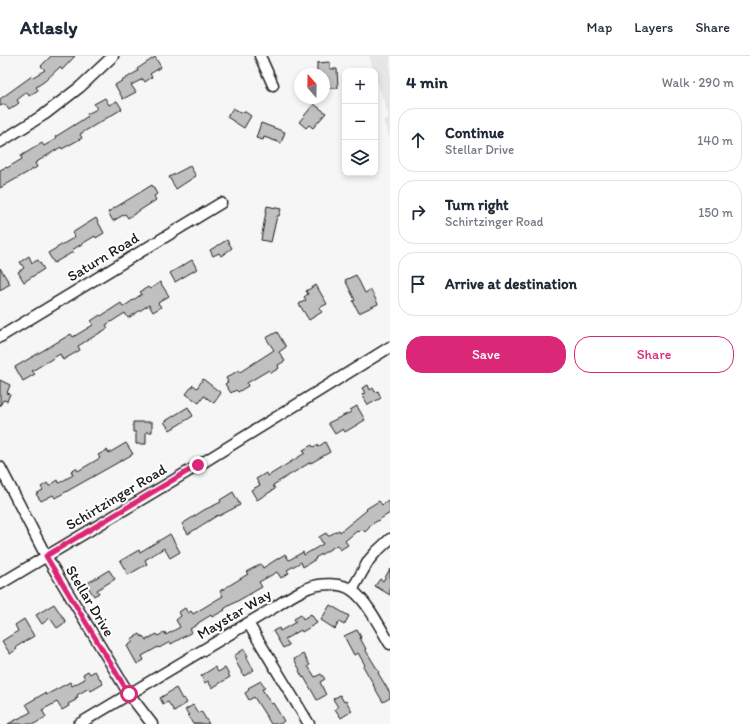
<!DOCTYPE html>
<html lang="en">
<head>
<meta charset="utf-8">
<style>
	body { margin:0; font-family:Itim,sans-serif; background:#f6f6f7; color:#1f2937 }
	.controls { position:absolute; right:12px; top:12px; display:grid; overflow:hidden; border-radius:8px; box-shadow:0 2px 6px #0003 }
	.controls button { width:36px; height:36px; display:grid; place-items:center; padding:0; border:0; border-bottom:1px solid #e0e1e3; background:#fff; color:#1f2937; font:20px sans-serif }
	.compass { position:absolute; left:294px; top:12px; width:36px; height:36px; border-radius:50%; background:#fff; box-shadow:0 2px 6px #0003; rotate:340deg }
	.stop { position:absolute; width:12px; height:12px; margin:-9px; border:3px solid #db2777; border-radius:50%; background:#fff }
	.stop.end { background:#db2777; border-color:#fff; box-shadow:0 1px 4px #0008 }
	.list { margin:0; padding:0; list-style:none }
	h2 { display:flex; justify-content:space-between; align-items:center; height:52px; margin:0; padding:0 16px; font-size:17px }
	h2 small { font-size:13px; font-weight:400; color:#747a83 }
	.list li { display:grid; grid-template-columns:26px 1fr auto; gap:12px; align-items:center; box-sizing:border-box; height:64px; margin:0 8px 8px; padding:0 8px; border:1px solid #e0e1e3; border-radius:16px }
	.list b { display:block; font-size:15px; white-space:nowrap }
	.list p { margin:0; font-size:13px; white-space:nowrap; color:#747a83 }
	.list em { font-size:13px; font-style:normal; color:#747a83 }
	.actions { display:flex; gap:8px; padding:12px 16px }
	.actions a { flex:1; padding:9px 0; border:1px solid #db2777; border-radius:16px; text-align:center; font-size:14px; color:#db2777 }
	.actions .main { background:#db2777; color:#fff }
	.icon { flex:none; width:22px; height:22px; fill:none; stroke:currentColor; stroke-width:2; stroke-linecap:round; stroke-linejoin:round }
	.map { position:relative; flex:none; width:390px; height:668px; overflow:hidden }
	header { display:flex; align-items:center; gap:24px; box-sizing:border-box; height:56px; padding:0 20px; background:#fff; border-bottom:1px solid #e0e1e3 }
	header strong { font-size:19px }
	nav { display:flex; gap:22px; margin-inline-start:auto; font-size:14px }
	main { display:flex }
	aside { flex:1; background:#fff }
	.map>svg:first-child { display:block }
	.built { fill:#e6e6e6 }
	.building { fill:#c0c0c0; stroke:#1c1c1c }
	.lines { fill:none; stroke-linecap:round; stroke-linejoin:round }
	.minor-casing { stroke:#1c1c1c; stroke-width:13 }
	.minor { stroke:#fff; stroke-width:10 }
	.route { stroke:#db2777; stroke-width:5 }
	.labels { text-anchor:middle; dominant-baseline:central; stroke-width:4; stroke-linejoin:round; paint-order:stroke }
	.street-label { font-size:15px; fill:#1c1c1c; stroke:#fff }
</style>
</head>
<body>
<header>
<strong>Atlasly</strong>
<nav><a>Map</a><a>Layers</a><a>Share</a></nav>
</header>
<main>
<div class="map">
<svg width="390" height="668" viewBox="0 0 390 668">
	<rect width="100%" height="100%" fill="#f6f6f6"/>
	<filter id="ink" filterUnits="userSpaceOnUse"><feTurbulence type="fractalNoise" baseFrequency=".025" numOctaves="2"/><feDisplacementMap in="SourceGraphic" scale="8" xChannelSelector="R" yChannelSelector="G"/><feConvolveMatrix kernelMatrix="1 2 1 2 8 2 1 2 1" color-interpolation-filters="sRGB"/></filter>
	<g filter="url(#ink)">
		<path class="built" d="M369,0h21v81l-7,-16 6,-4 -14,-42v-4h-1z"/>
		<path class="building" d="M51,0h24l-13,14 -2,-3 -15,14 -9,6 2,3 -9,6 -2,-4 -10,8 2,3 -10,7 -4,-6 -5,2v-7l32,-23 1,1 12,-7 -4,-4z
			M155,1l6,10 -11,7 2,3 -7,5 -2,-3 -12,6 5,7 -13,7 -8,-14 23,-14 -1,-2z
			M330,6v7h7l1,19 -14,1v-15h-7v-11z
			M105,42l4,7 8,-4 5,8 -42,25 2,4 -20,11 -1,-2 -26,16 2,4 -37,21v-18l6,-3 1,1 15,-9 -1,-3 21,-13 2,3 12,-7 -1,-2 24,-15 9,-6 -1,-2 10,-5 -3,-5z
			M314,48l12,9 -13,15 -4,-3 -3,3 -7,-6z
			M233,52l9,5 2,-2 7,5 -7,12 -17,-11z
			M261,67l24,9 -4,11 -17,-6 -1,3 -7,-2z
			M190,110l6,10 -20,13 -7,-12z
			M152,129l5,9 -3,2 2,4 -28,18 -3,-4 -12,7 -5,-9z
			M267,150l14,3 -2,7h-2l-6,26 -10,-2z
			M96,162l8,15 -8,5 -1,-2 -23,14 1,2 -19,11 -6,-10 27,-16 -3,-4z
			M227,184l5,8 -11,8 -2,-3 -6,3 -3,-6z
			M29,200l3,7 6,-3 6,9 -20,13 -6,-10 6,-4 -4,-6z
			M192,204l5,9 -22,13 -5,-9z
			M0,212l10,16 -10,6z
			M356,219l9,18 6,-3 7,14 -19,9 -6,-12 2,-1 -10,-20z
			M160,226l9,14 -11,7 3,4 -8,5 -4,-7 -21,13 -3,-5 -19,12 2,3 -30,18 2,4 -17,10 -3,-6 -28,17 3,3 -12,7 -8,-14 56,-33 2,3 20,-12 -2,-4 9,-6 1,1 20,-13 2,4 19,-13 -2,-2 8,-5 2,2z
			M316,229l11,19 -8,4 3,4 -13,8 -10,-16 7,-4 -2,-3 4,-3 -2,-3z
			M277,276l9,15 -7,5 6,9 -7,4 1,3 -8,5 -2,-3 -22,13 1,3 -10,6 -2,-2 -5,3 -6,-9 3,-2 -2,-4 13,-8 1,2 34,-22 -8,-12z
			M203,323l18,14 -7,10 -10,-7 -5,7 -13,-9 7,-9 4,3z
			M0,324l10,5 -3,8 3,1 -3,7 -4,-1 -3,6z
			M368,329l2,5 3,-2 2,4 3,-1 3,7 -13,7 -6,-11 3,-1 -3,-5z
			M357,350l8,14 -20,12 -2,-3 -8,5 -7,-11 23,-11 -1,-2z
			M188,351l5,9 -23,14 -6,-8z
			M133,366h19v10h-6v12h-10v-12h-3z
			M325,386l5,10 -19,11v-1l-38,23 2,4 -18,11 -6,-10 9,-5 -4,-6 10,-6 2,3 37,-23 -2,-3 9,-5 1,2 4,-2 1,2z
			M126,387l7,11 -78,44 -2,-3 -12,6 -5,-7 7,-4 -2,-3 6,-4 2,3 9,-6 1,3 14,-8 -2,-4 5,-3 2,3 22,-13 -2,-3 9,-5 2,3z
			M233,436l7,13 -21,11 -1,-1 -30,19 -6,-10 22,-14 17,-8 -1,-2z
			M390,444v13l-21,13 1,1 -5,5 -3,-3 -4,3 -1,-1 -12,10 3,4 -8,5 -3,-5 -22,13 1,1 -13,8 -2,-5 -14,8 2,3 -8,5 -4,-6 -18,10 3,5 -35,20 -3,2 1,1 -13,7 -1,-2 -13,8v1l-8,5 2,3 -21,12 -1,-2 -11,6 -1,-1 -16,9 2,4 -7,4 -10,-18 6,-4 -2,-3 9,-5 2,3 1,-1 3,4 11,-6 1,2 7,-4 1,3 14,-8 -4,-7 5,-4 -2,-4 6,-4 3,5 3,-2 2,3 30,-18 -3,-5 28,-17 -2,-2 15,-8 2,4 22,-14 4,6 14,-8 1,3 19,-11 -4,-7 7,-4 2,3 11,-6 1,2 27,-22 -1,-1 13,-8 3,4z
			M170,478l10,18 -10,6 -6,-10 -19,12 2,4 -19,11 -8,-14 19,-11 1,2z
			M390,513v26l-15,-9 5,-7 3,2z
			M109,514l6,9 -18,11 2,3 -5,3 -8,-12z
			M54,548l12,18 -9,6 -7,-10 -8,6 -6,-9z
			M330,549l19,11 -5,9 -5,-3 -4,7 -14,-9z
			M311,558l6,9 -15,9 -1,-2 -16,9 4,6 -6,3 -10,-17 6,-3 1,3 16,-9 -2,-3 7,-4 2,4z
			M24,563l10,17 -18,11 1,2 -7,5 -8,-13 16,-10 -3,-6z
			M357,574l4,7 -1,1 6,11h-1l14,23 -1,1 12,20v5l-7,4 -10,-17h1l-11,-19 2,-1 -7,-12 -4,2 -10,-19z
			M244,593l4,7 -2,1 8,13 -10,6 -8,-14h1l-3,-6z
			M303,598l7,11 -2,1 7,11 6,-3 4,5 -5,3 6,13 -9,5 -13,-23 -1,1 -4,-7 1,-1 -6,-11z
			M215,611l3,5 7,-4 5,9 -18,11 -4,-7 -3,2 -4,-7z
			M88,615l2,3 5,-3 8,13 -12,7 -2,-3 -12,7 1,2 -3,1 1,2 -8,4 1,2 -7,4 -5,-8 -15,8 4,7 -12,7h-26l23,-12 -5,-8 19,-11 1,2 24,-13 2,4 13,-7 -2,-5z
			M261,625l4,7 -3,1 9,15 2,-1 11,18 -4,3h-9l-17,-27 -5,3 -4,-7 4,-3 -1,-2z
			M176,632l6,11 2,-1 3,5 -13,8 -6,-9 -5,2 -3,-6z
			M340,639l4,7 2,-1 6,10 -11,7 -6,-9 3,-2 -5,-8z
			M193,649l5,8 3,-2 8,13h-16l-5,-8 1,-1 -4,-5z"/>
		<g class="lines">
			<defs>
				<path id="minor" d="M260,0l13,29
					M0,86l45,-28 35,-27 33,-31
					M0,281l221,-134
					M0,411l46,89 83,138 23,30
					M0,528l199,-119 191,-118
					M352,534l17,-30 7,-8 14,-13
					M248,567l61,101
					M79,668l196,-117c10,-7 21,-14 33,-19 12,-5 34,-6 45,3 14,10 28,38 37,53"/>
			</defs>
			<use href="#minor" class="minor-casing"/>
			<use href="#minor" class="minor"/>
		</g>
	</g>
	<g class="lines" filter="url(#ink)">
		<path class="route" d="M129,638l-83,-138 152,-91"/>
	</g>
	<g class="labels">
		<g class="street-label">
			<text transform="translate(103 201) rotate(-31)">Saturn Road</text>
			<text transform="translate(116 441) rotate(-31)">Schirtzinger Road</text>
			<text transform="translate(90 545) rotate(59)">Stellar Drive</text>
			<text transform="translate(234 558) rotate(-31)">Maystar Way</text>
		</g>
	</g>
</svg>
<div class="controls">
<button>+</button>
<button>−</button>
<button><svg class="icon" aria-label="layers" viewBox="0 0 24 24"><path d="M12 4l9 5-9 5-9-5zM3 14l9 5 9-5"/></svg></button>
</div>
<svg class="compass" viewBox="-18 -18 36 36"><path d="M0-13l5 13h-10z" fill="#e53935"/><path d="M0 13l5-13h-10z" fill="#747a83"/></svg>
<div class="stop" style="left:129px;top:638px"></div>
<div class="stop end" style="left:198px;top:409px"></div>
</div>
<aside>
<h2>4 min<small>Walk · 290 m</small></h2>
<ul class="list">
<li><svg class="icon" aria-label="ahead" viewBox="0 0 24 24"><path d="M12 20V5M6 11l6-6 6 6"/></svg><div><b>Continue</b><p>Stellar Drive</p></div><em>140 m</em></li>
<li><svg class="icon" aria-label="right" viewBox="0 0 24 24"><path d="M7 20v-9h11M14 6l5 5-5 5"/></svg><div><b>Turn right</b><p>Schirtzinger Road</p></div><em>150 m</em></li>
<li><svg class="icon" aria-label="arrive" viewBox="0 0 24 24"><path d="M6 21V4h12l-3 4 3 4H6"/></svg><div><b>Arrive at destination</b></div></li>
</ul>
<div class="actions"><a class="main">Save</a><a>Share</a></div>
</aside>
</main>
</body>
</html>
